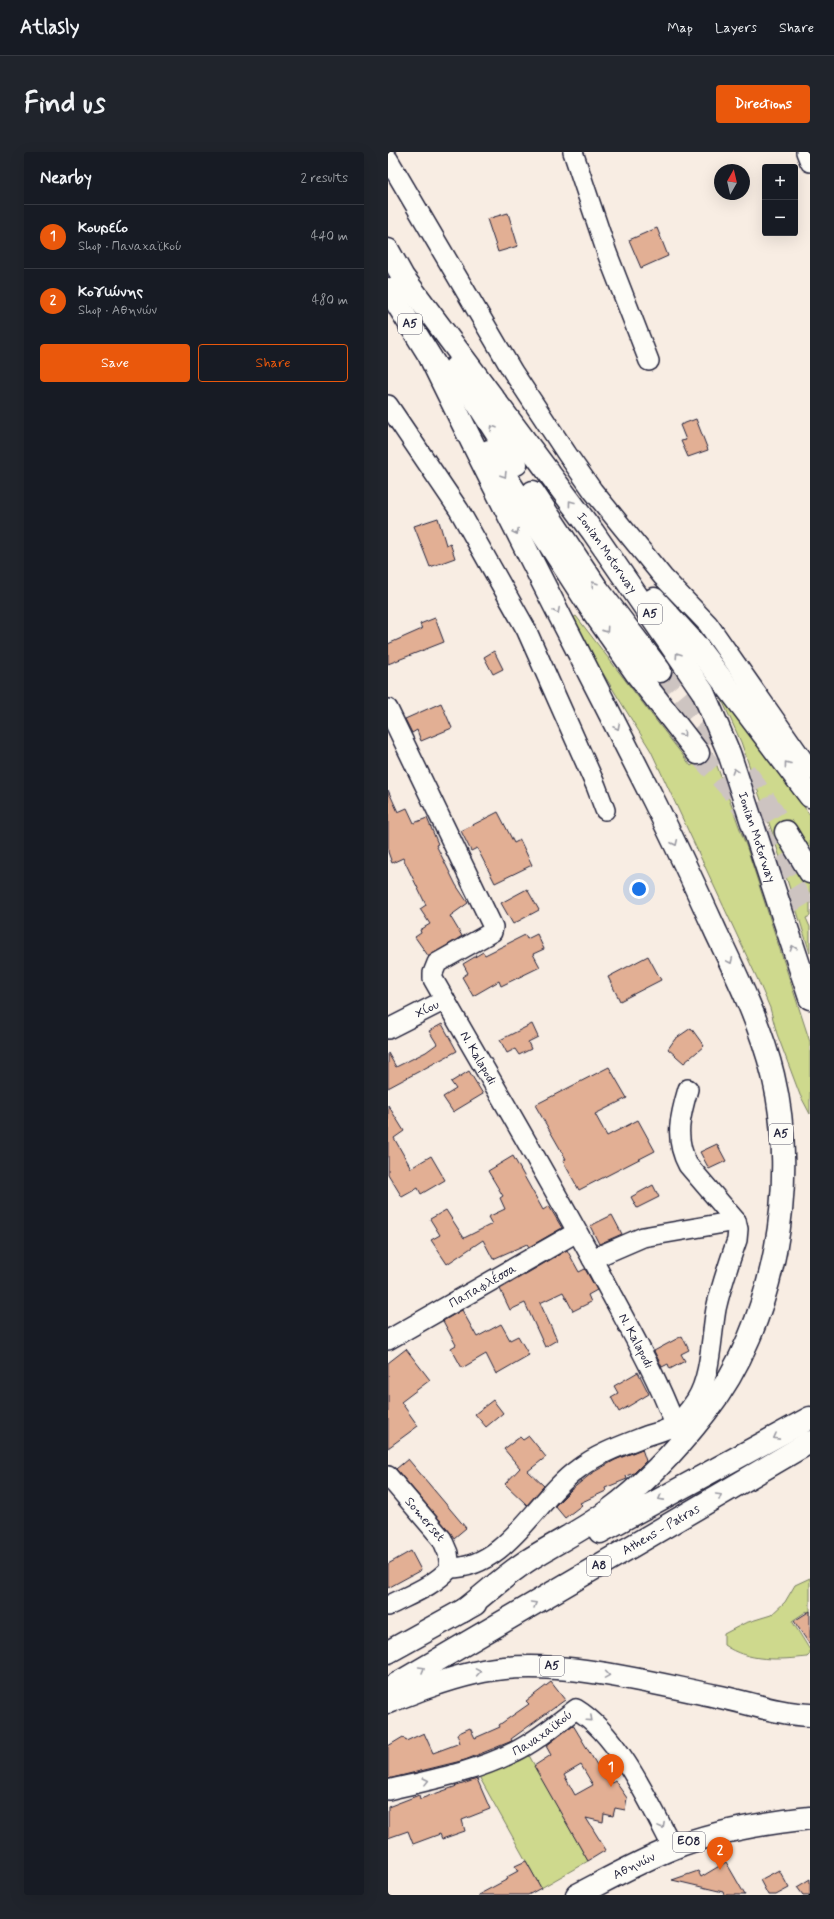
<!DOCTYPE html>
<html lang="en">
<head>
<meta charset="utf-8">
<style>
	body { margin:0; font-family:Mynerve,sans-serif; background:#20242c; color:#f1f3f6 }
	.controls { position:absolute; right:12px; top:12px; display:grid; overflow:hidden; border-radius:4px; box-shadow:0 4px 16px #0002 }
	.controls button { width:36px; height:36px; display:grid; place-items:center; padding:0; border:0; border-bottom:1px solid #363941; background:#171b24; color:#f1f3f6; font:20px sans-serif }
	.compass { position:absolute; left:326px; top:12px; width:36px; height:36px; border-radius:50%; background:#171b24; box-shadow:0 4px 16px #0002; rotate:8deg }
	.you { position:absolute; left:251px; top:737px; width:14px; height:14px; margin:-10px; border:3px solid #fff; border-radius:50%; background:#1a73e8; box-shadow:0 0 0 6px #1a73e833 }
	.badge { display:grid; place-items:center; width:26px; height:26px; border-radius:50%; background:#ea580c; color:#fff; font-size:13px; font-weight:700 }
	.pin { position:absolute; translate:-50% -33px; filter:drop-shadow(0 1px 2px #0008) }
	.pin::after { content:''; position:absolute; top:21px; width:14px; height:12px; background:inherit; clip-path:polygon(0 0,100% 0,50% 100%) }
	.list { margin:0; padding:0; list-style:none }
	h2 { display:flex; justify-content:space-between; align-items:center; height:52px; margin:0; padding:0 16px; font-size:17px }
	h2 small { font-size:13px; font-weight:400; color:#9ea1a6 }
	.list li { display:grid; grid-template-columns:26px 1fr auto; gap:12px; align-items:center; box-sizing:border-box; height:64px; padding:0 16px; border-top:1px solid #363941 }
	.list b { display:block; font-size:15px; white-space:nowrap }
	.list p { margin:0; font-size:13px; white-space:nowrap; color:#9ea1a6 }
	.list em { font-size:13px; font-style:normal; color:#9ea1a6 }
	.actions { display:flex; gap:8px; padding:12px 16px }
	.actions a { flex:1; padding:9px 0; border:1px solid #ea580c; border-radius:4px; text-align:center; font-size:14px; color:#ea580c }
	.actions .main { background:#ea580c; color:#fff }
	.map { position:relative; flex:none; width:422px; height:1743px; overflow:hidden; border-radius:4px }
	header { display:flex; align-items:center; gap:24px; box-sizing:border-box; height:56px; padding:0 20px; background:#171b24; border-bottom:1px solid #363941 }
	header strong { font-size:19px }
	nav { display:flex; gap:22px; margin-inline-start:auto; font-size:14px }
	.intro { display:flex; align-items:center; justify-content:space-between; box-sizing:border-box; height:96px; padding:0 24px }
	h1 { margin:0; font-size:28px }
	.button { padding:10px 18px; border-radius:4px; background:#ea580c; color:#fff; font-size:14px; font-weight:700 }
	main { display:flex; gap:24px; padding:0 24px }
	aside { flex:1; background:#171b24; border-radius:4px; box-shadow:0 4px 16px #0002 }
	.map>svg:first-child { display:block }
	.green { fill:#ced98d; stroke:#787e64 }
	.building { fill:#e2af94; stroke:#22223b; fill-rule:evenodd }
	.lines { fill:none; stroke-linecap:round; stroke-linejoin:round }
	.highway-tunnel { stroke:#cdc4c1; stroke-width:22; stroke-dasharray:22 11; stroke-linecap:butt }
	.minor-casing { stroke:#22223b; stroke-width:22 }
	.major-casing { stroke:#22223b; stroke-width:25 }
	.highway-casing { stroke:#22223b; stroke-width:25 }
	.minor { stroke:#fdfcf7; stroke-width:19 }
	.major { stroke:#fdfcf7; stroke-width:22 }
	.highway { stroke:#fdfcf7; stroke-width:22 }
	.oneway { stroke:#9a9aa2 }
	.labels { text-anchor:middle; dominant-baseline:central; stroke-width:3; stroke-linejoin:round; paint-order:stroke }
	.shield { fill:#fdfcf7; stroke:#646373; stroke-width:1 }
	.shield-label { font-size:12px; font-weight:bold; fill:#22223b }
	.street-label { font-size:13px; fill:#22223b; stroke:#fdfcf7 }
</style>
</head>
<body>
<header>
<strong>Atlasly</strong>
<nav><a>Map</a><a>Layers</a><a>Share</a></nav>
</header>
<div class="intro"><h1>Find us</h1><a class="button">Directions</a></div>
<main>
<aside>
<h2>Nearby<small>2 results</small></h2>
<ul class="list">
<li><span class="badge">1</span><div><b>Κουρείο</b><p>Shop · Παναχαϊκού</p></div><em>440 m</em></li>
<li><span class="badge">2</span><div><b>Κογιώνης</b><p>Shop · Αθηνών</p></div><em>480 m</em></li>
</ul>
<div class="actions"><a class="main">Save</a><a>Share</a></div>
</aside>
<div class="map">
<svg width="422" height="1743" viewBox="0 0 422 1743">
	<rect width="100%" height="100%" fill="#f8ede3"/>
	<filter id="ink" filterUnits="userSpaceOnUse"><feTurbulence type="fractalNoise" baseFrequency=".025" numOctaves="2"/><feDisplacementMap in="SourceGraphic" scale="8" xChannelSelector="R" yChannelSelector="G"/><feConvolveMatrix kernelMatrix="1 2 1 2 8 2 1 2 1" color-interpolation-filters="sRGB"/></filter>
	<g filter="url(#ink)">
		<path class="green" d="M188,464l115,150 21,-14 36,99 62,191v72l-10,-19 -23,-61 -7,-26 -13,-30 -106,-227 -63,-102 -15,-31z
			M320,517l50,76 52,70v44l-29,-24 29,51v30l-4,2 4,9v26l-39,-124 -30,-87z
			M422,1426v37l-3,-4 -15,10 18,29v4l-3,3c-27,3 -59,5 -83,-12v-11l21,-11 26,-8 14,-13 10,-17z
			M138,1598l62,111 -47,27 -65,-117z"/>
		<path class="building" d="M120,61l10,33 -20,6 -11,-33z
			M269,76l11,28 -27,12 -12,-28z
			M308,267l12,31 -20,7 -7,-16 5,-1 -6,-15z
			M50,366l8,27 4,-2 5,15 -25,9 -16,-41z
			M47,466l9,24 -56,22v-20l34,-15 -2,-5z
			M106,499l9,18 -10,5 -9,-17z
			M53,551l11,25 -31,13 -4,-11 -5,3 -7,-14z
			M0,638l10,22 9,-4 7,15 13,-5 11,26 -2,1 20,40 12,18 -18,13 12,20 -33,21 -14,-20 6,-4 -1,-3 10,-6 -10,-15 6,-4 -23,-47 -11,5 -4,-11z
			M110,660l16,31 6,-3 12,25 -37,18 -18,-35 -6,3 -10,-20z
			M139,737l12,21 -26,14 -12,-21z
			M149,782l7,15 -11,5 7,13 -39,19 -2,-5 -26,15 -11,-19 6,-4 -5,-9 20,-12 2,3 40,-20 2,4z
			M260,804l13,24 -41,21 -12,-24z
			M54,872l15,27 -69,37v-35l8,14 30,-15 11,-8 -8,-13z
			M144,872l6,13 -10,5 3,7 -12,6 -4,-6 -8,4 -7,-13z
			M303,876l13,18 -20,17 -16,-14 7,-10z
			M221,915l18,31 -32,16 12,22 31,-16 17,31 -76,39 -16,-29 3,-2 -31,-54z
			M81,919l14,23 -30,18 -10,-15 13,-8 -5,-7z
			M0,953l16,26 -10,7 17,30 20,-12 14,24 -24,14 -3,-6 -16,9 -14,-23z
			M329,992l9,17 -17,8 -9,-17z
			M125,1004l30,54 6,-4 13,22 -33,19 -2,-3 -34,15 -10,-19 -36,24 -16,-24 9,-5 -10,-16 16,-9 18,28 28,-14 -4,-7 17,-8 -5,-11 3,-2 -15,-25z
			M265,1033l6,12 -22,11 -6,-11z
			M224,1063l10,19 -23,10 -9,-18z
			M179,1098l12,22 6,-3 12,21 -9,5 3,7 -18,9 -10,-19 -23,11 17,37 -12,7 -20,-44 -15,7 -10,-21z
			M74,1158l15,27 24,-13 9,16 8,-4 11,19 -33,19 -10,-20 -24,14 -11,-20 5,-3 -13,-24z
			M294,1184l7,14 -8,4 4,7 -15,8 -2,-5 -6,3 -8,-16z
			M18,1197l24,31 -29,22 17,24 -30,22v-85z
			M250,1220l11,22 -30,18 -8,-15 7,-4 -4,-7z
			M105,1248l10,13 -17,14 -11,-13z
			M141,1284l17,21 -18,14 16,15 -17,19 -22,-21 15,-16 -16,-19 16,-12 3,3z
			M254,1297l4,12 -12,12 -8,3 1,3 -22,9 1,3 -26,12 2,2 -17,13 -10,-12 16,-16 21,-17 23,-13z
			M20,1307l58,69 -12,10 -4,-6 -54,-63z
			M23,1399l10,19 -33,18v-24z
			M422,1459v34l-16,-24z
			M163,1530l14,18 -54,39 1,2 -47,19 -77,19v-33l15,-9 3,4 18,-8 9,20 27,-10 -3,-9 13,-6 5,10 25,-11 -1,-2 30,-21 -3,-3z
			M185,1573l33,55 3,-2 3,5 3,-2 12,17 -2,12 -10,-2 -2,8 -9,-2 -1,8 -17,-4 20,32 -18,11 -54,-95 17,-11 -5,-9zM193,1613l12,20 -18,10 -11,-20z
			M89,1627l13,30 -28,11 3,11 -23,8 -2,-5 -27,10 -5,-13 -20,7v-31l31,-12 1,4z
			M138,1709l15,27 -13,7h-50l30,-16 -1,-2 11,-6 -3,-5z
			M338,1710l19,33h-21l-1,-3 -51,-12 26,-9 3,6z
			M391,1718l10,18 -13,7h-8l-8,-15z
			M422,1727v16h-7l-6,-8z"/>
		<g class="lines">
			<path class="highway-tunnel" d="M272,519l90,107 36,54
				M310,601l34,37 78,124"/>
			<defs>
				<g id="minor">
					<path d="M185,0l34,101 42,108"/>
					<path d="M418,0l4,10"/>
					<path d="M0,7l125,213 54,82 26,37 70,86 45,47 102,146"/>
					<path d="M0,253l71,105 67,119 70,157 9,24"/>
					<path id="s1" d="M0,557l105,218 -1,5 -55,31 -4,10v6c57,100 116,199 170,300 25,47 53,95 72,146"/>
					<path id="s2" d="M0,877l57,-29"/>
					<path d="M204,1107l51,-22 93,-16"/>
					<path id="s3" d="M0,1188l189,-108"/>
					<path id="s4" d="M0,1324l54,63 6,14 2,15"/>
					<path d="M62,1416c57,0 87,-70 128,-99 19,-15 45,-24 68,-33 9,-3 20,-5 28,-11 9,-6 16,-16 22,-25 15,-23 15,-63 20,-91 5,-23 13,-46 21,-69l1,-11 -2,-8 -48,-56c-14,-26 -8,-49 0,-76"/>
					<path d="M0,1454c21,-11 46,-20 62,-38"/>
					<path id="s5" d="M0,1638c42,-10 87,-18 126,-38 23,-11 42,-28 62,-43 43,26 74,95 97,139"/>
				</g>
				<g id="major">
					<path id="s6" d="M189,1743c31,-16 63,-34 96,-47 43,-17 91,-25 137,-30"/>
				</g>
				<g id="highway">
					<path id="s7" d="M0,98l15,27 190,255 110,160 26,61 81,245"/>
					<path d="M0,137l51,82"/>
					<path d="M43,207c72,148 148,293 222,440 22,44 43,89 63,133 22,46 45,94 57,143 26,108 2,249 -67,337 -28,36 -61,72 -98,99 -25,19 -55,33 -81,50 -23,15 -43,34 -64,50"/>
					<path d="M67,216l61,96"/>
					<path d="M101,299l103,159 44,63 62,80"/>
					<path d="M145,340l63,95 64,84"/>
					<path d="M266,447l41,45 115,152"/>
					<path d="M398,680l24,40"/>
					<path d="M212,1380l210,-114"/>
					<path d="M0,1500l87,-48"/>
					<path id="s8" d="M0,1537l422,-247"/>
					<path d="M0,1550c28,-11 56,-22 86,-29 74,-18 167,8 242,23 31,6 61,18 94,19"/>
				</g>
			</defs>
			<use href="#minor" class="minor-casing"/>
			<use href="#major" class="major-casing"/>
			<use href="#highway" class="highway-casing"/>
			<use href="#minor" class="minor"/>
			<use href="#major" class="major"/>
			<use href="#highway" class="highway"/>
		</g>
		<defs><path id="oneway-chevron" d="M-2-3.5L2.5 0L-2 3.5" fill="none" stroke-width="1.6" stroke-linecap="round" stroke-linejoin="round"/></defs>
		<g class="oneway">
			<use href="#oneway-chevron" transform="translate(105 276) rotate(-122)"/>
			<use href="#oneway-chevron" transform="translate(116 323) rotate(58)"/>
			<use href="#oneway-chevron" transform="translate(183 351) rotate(-127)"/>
			<use href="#oneway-chevron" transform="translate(128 380) rotate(63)"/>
			<use href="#oneway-chevron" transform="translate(206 432) rotate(-124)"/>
			<use href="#oneway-chevron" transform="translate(169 459) rotate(63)"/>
			<use href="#oneway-chevron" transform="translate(218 478) rotate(55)"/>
			<use href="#oneway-chevron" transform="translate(290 503) rotate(-124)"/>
			<use href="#oneway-chevron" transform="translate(229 575) rotate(63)"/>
			<use href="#oneway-chevron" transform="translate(295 582) rotate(52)"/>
			<use href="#oneway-chevron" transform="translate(399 612) rotate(-127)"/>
			<use href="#oneway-chevron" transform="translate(347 619) rotate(-107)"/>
			<use href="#oneway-chevron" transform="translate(287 691) rotate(65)"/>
			<use href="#oneway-chevron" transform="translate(405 796) rotate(-109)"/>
			<use href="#oneway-chevron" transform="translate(342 809) rotate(66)"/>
			<use href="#oneway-chevron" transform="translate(388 1285) rotate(152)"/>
			<use href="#oneway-chevron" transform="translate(331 1344) rotate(-30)"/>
			<use href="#oneway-chevron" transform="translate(273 1346) rotate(152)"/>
			<use href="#oneway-chevron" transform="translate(146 1452) rotate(-30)"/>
			<use href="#oneway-chevron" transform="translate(34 1517) rotate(-30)"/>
			<use href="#oneway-chevron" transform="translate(90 1520) rotate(-10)"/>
			<use href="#oneway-chevron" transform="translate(219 1523) rotate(9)"/>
			<use href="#oneway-chevron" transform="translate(202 1567) rotate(42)"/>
			<use href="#oneway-chevron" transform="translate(38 1629) rotate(-14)"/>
			<use href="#oneway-chevron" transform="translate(274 1674) rotate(62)"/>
		</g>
	</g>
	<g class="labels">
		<g class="shield">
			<rect x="10" y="162" width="24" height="20" rx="3"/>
			<rect x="250" y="452" width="24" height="20" rx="3"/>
			<rect x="381" y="972" width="24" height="20" rx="3"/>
			<rect x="199" y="1404" width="24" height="20" rx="3"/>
			<rect x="152" y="1504" width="24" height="20" rx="3"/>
			<rect x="285" y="1680" width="32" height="20" rx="3"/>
		</g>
		<g class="shield-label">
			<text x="22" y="172">Α5</text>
			<text x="262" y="462">Α5</text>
			<text x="393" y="982">Α5</text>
			<text x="211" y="1414">Α8</text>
			<text x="164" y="1514">Α5</text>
			<text x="301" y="1690">ΕΟ8</text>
		</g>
		<g class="street-label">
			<text stroke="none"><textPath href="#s7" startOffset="374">Ionian Motorway</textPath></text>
			<text stroke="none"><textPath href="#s7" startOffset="698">Ionian Motorway</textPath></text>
			<text stroke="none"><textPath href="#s2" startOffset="44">Χίου</textPath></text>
			<text stroke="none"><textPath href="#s1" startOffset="418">N. Kalapodi</textPath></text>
			<text stroke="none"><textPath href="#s3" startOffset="109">Παπαφλέσσα</textPath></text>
			<text stroke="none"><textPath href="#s1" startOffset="742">N. Kalapodi</textPath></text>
			<text stroke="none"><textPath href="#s4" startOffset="57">Somerset</textPath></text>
			<text stroke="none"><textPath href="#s8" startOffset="316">Athens - Patras</textPath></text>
			<text stroke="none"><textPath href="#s5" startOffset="166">Παναχαϊκού</textPath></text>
			<text stroke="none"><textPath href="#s6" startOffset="64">Αθηνών</textPath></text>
		</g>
	</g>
</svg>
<div class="controls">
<button>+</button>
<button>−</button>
</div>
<svg class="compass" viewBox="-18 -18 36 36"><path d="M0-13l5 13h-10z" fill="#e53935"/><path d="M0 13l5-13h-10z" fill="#9ea1a6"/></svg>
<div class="you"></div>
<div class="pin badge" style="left:223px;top:1635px">1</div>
<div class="pin badge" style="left:332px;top:1718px">2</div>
</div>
</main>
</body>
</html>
